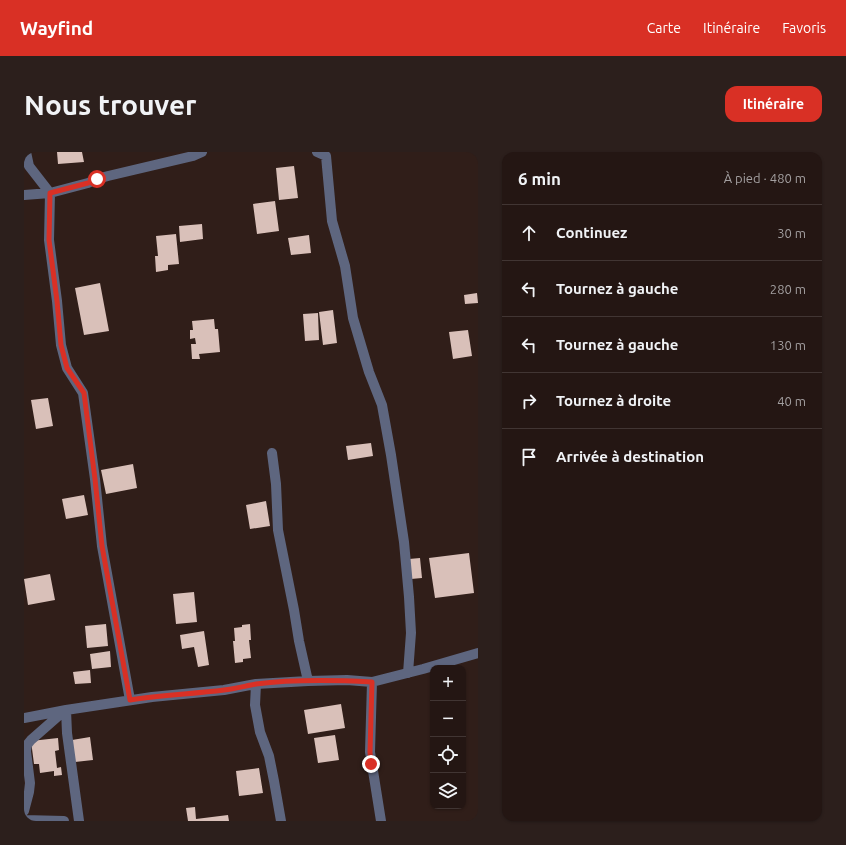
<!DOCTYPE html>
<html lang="fr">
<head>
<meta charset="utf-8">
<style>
	body { margin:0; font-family:Ubuntu,sans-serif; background:#2c1f1c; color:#f1f3f6 }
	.controls { position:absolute; right:12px; bottom:12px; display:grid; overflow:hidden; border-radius:8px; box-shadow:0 1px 3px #0004 }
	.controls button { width:36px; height:36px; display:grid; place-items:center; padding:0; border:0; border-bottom:1px solid #413533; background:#241613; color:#f1f3f6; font:20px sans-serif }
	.stop { position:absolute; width:12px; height:12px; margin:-9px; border:3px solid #d93025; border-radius:50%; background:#fff }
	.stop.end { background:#d93025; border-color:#fff; box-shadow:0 1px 4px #0008 }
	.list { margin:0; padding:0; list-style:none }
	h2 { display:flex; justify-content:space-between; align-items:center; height:52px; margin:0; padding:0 16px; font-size:17px }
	h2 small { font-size:13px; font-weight:400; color:#a39fa0 }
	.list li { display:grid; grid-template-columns:26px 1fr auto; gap:12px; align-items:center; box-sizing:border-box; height:56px; padding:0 16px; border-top:1px solid #413533 }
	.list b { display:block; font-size:15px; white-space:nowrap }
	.list em { font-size:13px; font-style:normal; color:#a39fa0 }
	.icon { flex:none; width:22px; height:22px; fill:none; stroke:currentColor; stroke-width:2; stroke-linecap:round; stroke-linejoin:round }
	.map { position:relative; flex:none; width:454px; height:669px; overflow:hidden; border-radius:12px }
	header { display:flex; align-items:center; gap:24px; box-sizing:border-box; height:56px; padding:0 20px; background:#d93025; color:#fff }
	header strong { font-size:19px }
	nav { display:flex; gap:22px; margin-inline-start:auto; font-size:14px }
	.intro { display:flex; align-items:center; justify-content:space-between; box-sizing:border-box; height:96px; padding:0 24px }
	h1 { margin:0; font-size:28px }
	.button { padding:10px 18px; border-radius:12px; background:#d93025; color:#fff; font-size:14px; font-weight:700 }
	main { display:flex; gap:24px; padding:0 24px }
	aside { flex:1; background:#241613; border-radius:12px; box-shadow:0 1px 3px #0004 }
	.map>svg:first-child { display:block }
	.building { fill:#d9c0b9 }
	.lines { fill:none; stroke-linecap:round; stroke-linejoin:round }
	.street { stroke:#5e667f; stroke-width:10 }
	.route { stroke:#d93025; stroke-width:5 }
</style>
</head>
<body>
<header>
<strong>Wayfind</strong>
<nav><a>Carte</a><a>Itinéraire</a><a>Favoris</a></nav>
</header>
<div class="intro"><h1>Nous trouver</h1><a class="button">Itinéraire</a></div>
<main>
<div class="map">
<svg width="454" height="669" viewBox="0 0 454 669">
	<rect width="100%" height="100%" fill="#301e19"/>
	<path class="building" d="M33,0h25l2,10 -26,2z
		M270,14l4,32 -19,2 -3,-32z
		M251,49l4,30 -22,3 -4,-30z
		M178,72l1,15 -23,3 -1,-16z
		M152,82l3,30 -11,1v5l-12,2 -1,-16h3l-2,-20z
		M285,83l2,18 -20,2 -3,-17z
		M76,131l9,48 -25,4 -9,-47z
		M453,141l1,10 -13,1 -1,-9z
		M309,158l4,33 -14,2 -4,-33z
		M294,161l1,27 -14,1 -2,-27z
		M190,167l1,10h3l2,23 -21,2 1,5h-8l-1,-15h5l-1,-6 -5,1v-9h3l-1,-9z
		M444,178l4,26 -19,3 -4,-27z
		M24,246l5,28 -17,3 -5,-29z
		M347,291l2,13 -25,4 -2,-14z
		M109,312l4,24 -31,6 -5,-24z
		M60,343l4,20 -22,4 -4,-20z
		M242,349l4,25 -20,3 -4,-24z
		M445,401l5,40 -39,5 -6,-40z
		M396,406l2,20 -11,1 -2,-20z
		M26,422l5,26 -27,5 -4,-26z
		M170,440l3,30 -21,2 -3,-30z
		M82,472l2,22 -21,2 -2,-22z
		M226,472l1,16h-2l2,18 -8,1v3l-8,1 -2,-22h2l-1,-13 8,-1v-2z
		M180,479l5,34 -11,2 -4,-20 -12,2 -2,-14z
		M86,499l1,16 -19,2 -2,-15z
		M66,518l1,13 -16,1 -2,-12z
		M317,552l4,24 -37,6 -4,-24z
		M311,583l4,25 -21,3 -4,-25z
		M66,585l3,23 -18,2 -3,-22z
		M34,586l1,12 -4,1 2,17 4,-1 1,8 -8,1v-5l-14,2 -1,-9h-5l-3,-23z
		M235,616l4,25 -24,3 -3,-25z
		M171,655l1,12 32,-4 1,6h-41l-2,-13z"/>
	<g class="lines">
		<path class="street" d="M2,0l3,14 21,27 -1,47 8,61 4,44 6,23 16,25 12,86 7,67 28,154
			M293,0l9,4 6,65 13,45 8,52 16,54 13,33 9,50 13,87 5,55 2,36 -3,40
			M0,43l26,-2 38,-10 9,-4 11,-3 85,-20 9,-4
			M248,301l4,31 2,46 16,80 5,31 9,40
			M348,530l-2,70 11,69
			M232,532l-1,21 5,27 9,24 5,25 7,40
			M42,558l1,23 12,88
			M0,566l42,-8 86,-13 72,-7 32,-6 52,-3 39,-1 25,2 51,-13 55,-16
			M0,659l5,-19 1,-9 -4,-32 1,-6 4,-5 33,-29
			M0,668l40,1"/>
	</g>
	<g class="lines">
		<path class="route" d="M73,27l-9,4 -38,10 -1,47 8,61 4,44 6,23 17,25 11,86 7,67 28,154c31,-5 62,-6 94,-10 11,-1 21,-4 32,-6 39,-5 77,-4 116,-2l-2,70 1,12"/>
	</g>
</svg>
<div class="controls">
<button>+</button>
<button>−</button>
<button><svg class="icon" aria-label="locate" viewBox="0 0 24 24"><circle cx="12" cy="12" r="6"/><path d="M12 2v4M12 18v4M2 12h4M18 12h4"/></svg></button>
<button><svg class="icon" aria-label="layers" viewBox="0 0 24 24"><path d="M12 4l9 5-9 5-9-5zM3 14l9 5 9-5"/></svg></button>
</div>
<div class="stop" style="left:73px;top:27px"></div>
<div class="stop end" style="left:347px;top:612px"></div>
</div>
<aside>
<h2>6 min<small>À pied · 480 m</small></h2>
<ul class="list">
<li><svg class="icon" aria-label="ahead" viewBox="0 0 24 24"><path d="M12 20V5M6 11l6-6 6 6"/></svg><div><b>Continuez</b></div><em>30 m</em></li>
<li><svg class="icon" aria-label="left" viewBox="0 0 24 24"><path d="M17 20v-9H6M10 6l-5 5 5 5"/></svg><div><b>Tournez à gauche</b></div><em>280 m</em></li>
<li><svg class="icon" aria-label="left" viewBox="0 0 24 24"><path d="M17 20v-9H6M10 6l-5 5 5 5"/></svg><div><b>Tournez à gauche</b></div><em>130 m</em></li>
<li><svg class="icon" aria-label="right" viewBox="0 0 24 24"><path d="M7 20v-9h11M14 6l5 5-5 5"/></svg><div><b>Tournez à droite</b></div><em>40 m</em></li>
<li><svg class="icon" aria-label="arrive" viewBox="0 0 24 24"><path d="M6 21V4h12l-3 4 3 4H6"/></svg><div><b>Arrivée à destination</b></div></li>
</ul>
</aside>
</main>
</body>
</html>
